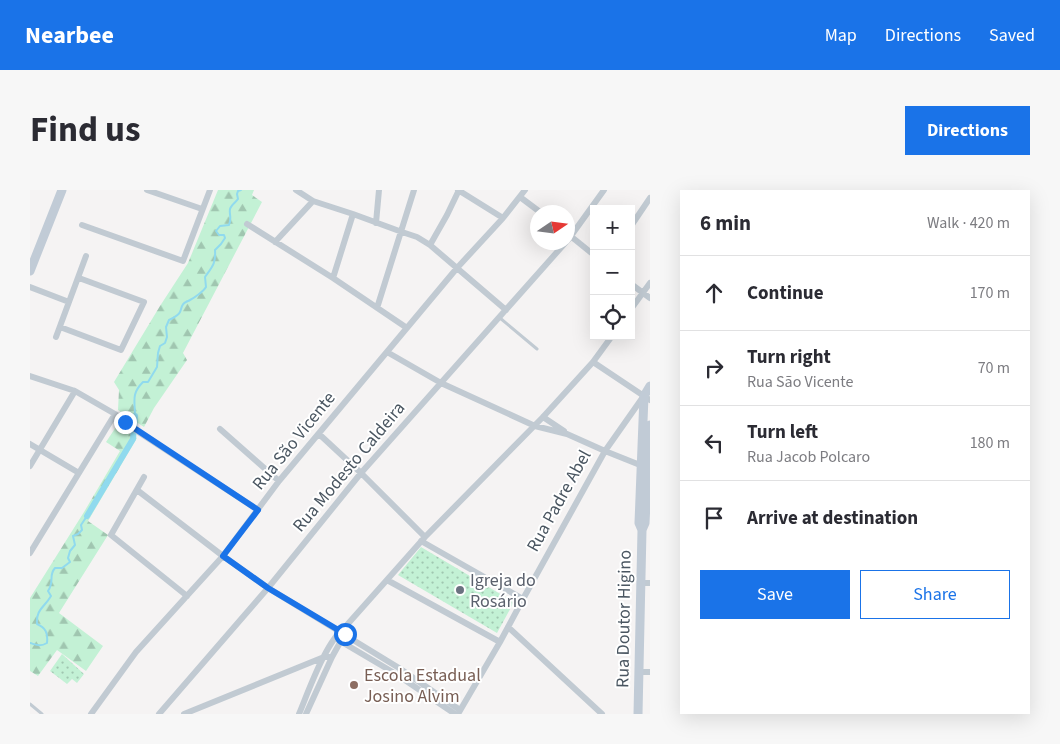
<!DOCTYPE html>
<html lang="en">
<head>
<meta charset="utf-8">
<style>
	body { margin:0; font-family:"Source Sans 3",sans-serif; background:#f7f7f7; color:#2b2b33 }
	.controls { position:absolute; right:15px; top:15px; display:grid; overflow:hidden; border-radius:0px; box-shadow:0 5px 20px #0002 }
	.controls button { width:45px; height:45px; display:grid; place-items:center; padding:0; border:0; border-bottom:1px solid #e1e1e2; background:#fff; color:#2b2b33; font:25px sans-serif }
	.compass { position:absolute; left:500px; top:15px; width:45px; height:45px; border-radius:50%; background:#fff; box-shadow:0 5px 20px #0002; rotate:77deg }
	.stop { position:absolute; width:15px; height:15px; margin:-11px; border:4px solid #1a73e8; border-radius:50%; background:#fff }
	.stop.end { background:#1a73e8; border-color:#fff; box-shadow:0 1px 5px #0008 }
	.list { margin:0; padding:0; list-style:none }
	h2 { display:flex; justify-content:space-between; align-items:center; height:65px; margin:0; padding:0 20px; font-size:21px }
	h2 small { font-size:16px; font-weight:400; color:#7c7c81 }
	.list li { display:grid; grid-template-columns:32px 1fr auto; gap:15px; align-items:center; box-sizing:border-box; height:75px; padding:0 20px; border-top:1px solid #e1e1e2 }
	.list b { display:block; font-size:19px; white-space:nowrap }
	.list p { margin:0; font-size:16px; white-space:nowrap; color:#7c7c81 }
	.list em { font-size:16px; font-style:normal; color:#7c7c81 }
	.actions { display:flex; gap:10px; padding:15px 20px }
	.actions a { flex:1; padding:11px 0; border:1px solid #1a73e8; border-radius:0px; text-align:center; font-size:18px; color:#1a73e8 }
	.actions .main { background:#1a73e8; color:#fff }
	.icon { flex:none; width:28px; height:28px; fill:none; stroke:currentColor; stroke-width:2; stroke-linecap:round; stroke-linejoin:round }
	.map { position:relative; flex:none; width:620px; height:524px; overflow:hidden; border-radius:0px }
	header { display:flex; align-items:center; gap:30px; box-sizing:border-box; height:70px; padding:0 25px; background:#1a73e8; color:#fff }
	header strong { font-size:24px }
	nav { display:flex; gap:28px; margin-inline-start:auto; font-size:18px }
	.intro { display:flex; align-items:center; justify-content:space-between; box-sizing:border-box; height:120px; padding:0 30px }
	h1 { margin:0; font-size:35px }
	.button { padding:12px 22px; border-radius:0px; background:#1a73e8; color:#fff; font-size:18px; font-weight:700 }
	main { display:flex; gap:30px; padding:0 30px }
	aside { flex:1; background:#fff; border-radius:0px; box-shadow:0 5px 20px #0002 }
	.map>svg:first-child { display:block }
	.forest { fill:url(#forest-firs) }
	.park { fill:url(#park-dots) }
	.lines { fill:none; stroke-linecap:round; stroke-linejoin:round }
	.stream { stroke:#90daee; stroke-width:2 }
	.canal { stroke:#90daee; stroke-width:6 }
	.lane { stroke:#c1cad2; stroke-width:3 }
	.street { stroke:#c1cad2; stroke-width:6 }
	.secondary { stroke:#c1cbd6; stroke-width:9 }
	.route { stroke:#1a73e8; stroke-width:6 }
	.worship-dot { fill:#6b7280; stroke:#fff; stroke-width:2 }
	.education-dot { fill:#8d6e63; stroke:#fff; stroke-width:2 }
	.labels { text-anchor:middle; dominant-baseline:central; stroke-width:4; stroke-linejoin:round; paint-order:stroke }
	.street-label { font-size:18px; fill:#4a5661; stroke:#fff }
	.worship-label { font-size:18px; fill:#5b616d; stroke:#fff; text-anchor:start }
	.education-label { font-size:18px; fill:#785e54; stroke:#fff; text-anchor:start }
</style>
</head>
<body>
<header>
<strong>Nearbee</strong>
<nav><a>Map</a><a>Directions</a><a>Saved</a></nav>
</header>
<div class="intro"><h1>Find us</h1><a class="button">Directions</a></div>
<main>
<div class="map">
<svg width="620" height="524" viewBox="0 0 620 524">
	<defs>
		<pattern id="forest-firs" width="22" height="20" patternUnits="userSpaceOnUse" patternTransform="scale(1.25)"><rect width="22" height="20" fill="#c3f1d5"/><path d="M5 1l3.5 6h-7zM16 11l3.5 6h-7z" fill="#a0c6b0"/></pattern>
		<pattern id="park-dots" width="8" height="8" patternUnits="userSpaceOnUse" patternTransform="scale(1.25)"><rect width="8" height="8" fill="#c3f1d5"/><path d="M2 2h.1M6 6h.1" fill="none" stroke="#a0c6b0" stroke-width="1.8" stroke-linecap="round"/></pattern>
	</defs>
	<rect width="100%" height="100%" fill="#f5f3f3"/>
	<path class="forest" d="M188,0h36l-2,5 10,7 -79,151 4,7 -33,48 -10,19 -26,-17 1,-20 -5,-8 46,-76 28,-43z
		M86,237h2l19,11 -49,83 20,14 -49,78 44,33 -17,25 -29,-21 -19,26 -8,-5v-73l54,-86 36,-61 -14,-9z"/>
	<path class="park" d="M391,357l93,55 -17,31 -99,-58z
		M32,464l22,20 -7,9 -5,-4 -5,5 -17,-13z"/>
	<g class="lines">
		<path class="stream" d="M105,226c0,-15 -4,-22 8,-34h5l9,-15 1,-14 2,-7 5,-3 2,-6 -1,-10 3,-7c4,-2 9,-4 11,-8 2,-4 1,-8 6,-10 1,-1 3,-1 4,-2 4,-2 14,-9 16,-13l-1,-10c7,-10 11,-13 10,-27l6,-6 4,-6 -1,-3h-5l-3,-4 4,-5 9,-1c3,-8 0,-10 1,-16 1,-4 6,-7 8,-10l-1,-5 1,-3 3,-1
			M0,453c7,2 10,4 17,0 1,-10 -1,-15 -10,-19 -1,-15 7,-16 14,-28l-3,-5c7,-11 0,-15 7,-23h7l8,-6 -2,-4 2,-7 5,-6 -2,-9 5,-2 4,-4 -1,-5 6,-9"/>
		<path class="canal" d="M57,326l46,-77 2,-23"/>
		<path class="lane" d="M470,128l37,31
			M0,514l12,10"/>
		<path class="street" d="M117,0l55,19
			M266,0l17,11 40,13 49,18 15,5 13,8 76,65
			M428,0l45,28
			M490,7l20,15
			M346,33l3,-33
			M217,34l86,54 74,50
			M52,35l101,36 27,-71
			M601,36l19,-28
			M538,44l26,21
			M538,50l36,-50
			M245,52l38,-41
			M400,55l17,-30 12,-25
			M303,88l20,-64
			M601,94l19,14
			M0,97l39,15
			M347,118l37,-118
			M601,119l19,-26
			M30,137l61,23 23,-48 -65,-24
			M26,147l30,-81
			M357,162l54,31 94,43 32,8 38,17 35,14 3,-4
			M563,172l57,38
			M0,186l45,15 40,23 25,19 118,77
			M513,227l21,14
			M190,239l59,52
			M289,244l42,39 64,64
			M0,254l49,29
			M0,276l45,-75
			M114,287l-33,58 76,61
			M107,300l86,66 45,32 131,80 61,42
			M391,351l102,58
			M0,363l85,-139
			M357,390l113,62
			M612,393h8
			M478,437l94,87
			M305,448l61,36 59,40
			M610,482h10
			M61,524l45,-62 87,-96 56,-75 178,-213 46,-50 22,-28
			M129,524l109,-126 93,-115 205,-231
			M154,524l140,-57h8
			M269,524c10,-24 27,-73 47,-88l79,-89 118,-120 50,-55 19,-26
			M276,524l26,-57 10,-18
			M428,524l42,-72 23,-43 82,-148 38,-54"/>
		<path class="secondary" d="M0,81l32,-81
			M612,340l-3,-7 5,-127 6,-10
			M608,524l4,-184 3,-7 5,-98"/>
	</g>
	<g class="lines">
		<path class="route" d="M95,232l133,88 -35,46 45,32 77,46"/>
	</g>
	<circle class="worship-dot" cx="430" cy="400" r="5"/>
	<circle class="education-dot" cx="324" cy="495" r="5"/>
	<g class="labels">
		<g class="street-label">
			<text transform="translate(264 251) rotate(-51)">Rua São Vicente</text>
			<text transform="translate(319 277) rotate(-50)">Rua Modesto Caldeira</text>
			<text transform="translate(529 311) rotate(-61)">Rua Padre Abel</text>
			<text transform="translate(594 429) rotate(-89)">Rua Doutor Higino</text>
		</g>
		<g class="worship-label">
			<text x="440" y="390">Igreja do<tspan x="440" dy="21">Rosário</tspan></text>
		</g>
		<g class="education-label">
			<text x="334" y="485">Escola Estadual<tspan x="334" dy="21">Josino Alvim</tspan></text>
		</g>
	</g>
</svg>
<div class="controls">
<button>+</button>
<button>−</button>
<button><svg class="icon" aria-label="locate" viewBox="0 0 24 24"><circle cx="12" cy="12" r="6"/><path d="M12 2v4M12 18v4M2 12h4M18 12h4"/></svg></button>
</div>
<svg class="compass" viewBox="-18 -18 36 36"><path d="M0-13l5 13h-10z" fill="#e53935"/><path d="M0 13l5-13h-10z" fill="#7c7c81"/></svg>
<div class="stop" style="left:315px;top:444px"></div>
<div class="stop end" style="left:95px;top:232px"></div>
</div>
<aside>
<h2>6 min<small>Walk · 420 m</small></h2>
<ul class="list">
<li><svg class="icon" aria-label="ahead" viewBox="0 0 24 24"><path d="M12 20V5M6 11l6-6 6 6"/></svg><div><b>Continue</b></div><em>170 m</em></li>
<li><svg class="icon" aria-label="right" viewBox="0 0 24 24"><path d="M7 20v-9h11M14 6l5 5-5 5"/></svg><div><b>Turn right</b><p>Rua São Vicente</p></div><em>70 m</em></li>
<li><svg class="icon" aria-label="left" viewBox="0 0 24 24"><path d="M17 20v-9H6M10 6l-5 5 5 5"/></svg><div><b>Turn left</b><p>Rua Jacob Polcaro</p></div><em>180 m</em></li>
<li><svg class="icon" aria-label="arrive" viewBox="0 0 24 24"><path d="M6 21V4h12l-3 4 3 4H6"/></svg><div><b>Arrive at destination</b></div></li>
</ul>
<div class="actions"><a class="main">Save</a><a>Share</a></div>
</aside>
</main>
</body>
</html>
